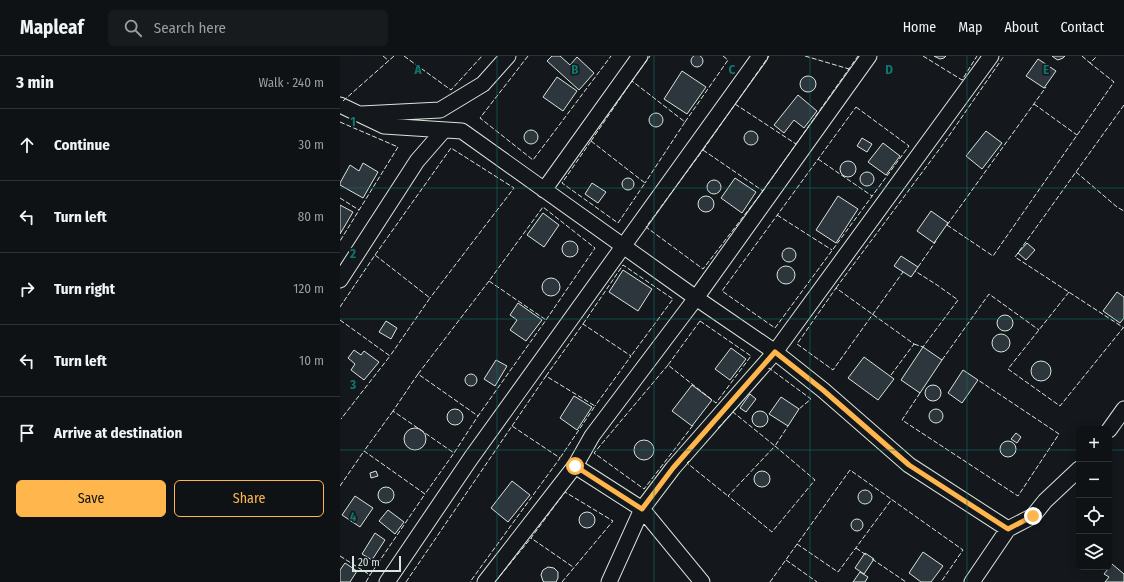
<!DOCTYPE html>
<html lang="en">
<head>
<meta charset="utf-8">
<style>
	body { margin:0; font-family:"Fira Sans Condensed",sans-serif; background:#181b1e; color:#f1f3f6 }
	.controls { position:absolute; right:12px; bottom:12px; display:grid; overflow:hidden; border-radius:6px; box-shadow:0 2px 10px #0003 }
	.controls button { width:36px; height:36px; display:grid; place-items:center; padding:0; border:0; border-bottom:1px solid #2f3234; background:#0f1215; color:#f1f3f6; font:20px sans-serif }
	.scale { position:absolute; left:12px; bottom:10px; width:49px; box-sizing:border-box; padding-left:4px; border:2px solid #d8e6dc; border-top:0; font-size:11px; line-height:14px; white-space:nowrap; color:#d8e6dc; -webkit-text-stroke:3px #14181c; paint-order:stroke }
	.stop { position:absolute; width:12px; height:12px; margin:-9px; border:3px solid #ffb74d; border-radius:50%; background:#fff }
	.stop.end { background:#ffb74d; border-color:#fff; box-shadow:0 1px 4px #0008 }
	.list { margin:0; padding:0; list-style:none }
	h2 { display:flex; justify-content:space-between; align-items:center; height:52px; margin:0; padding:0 16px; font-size:17px }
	h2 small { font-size:13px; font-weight:400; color:#9b9ea0 }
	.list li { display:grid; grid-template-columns:26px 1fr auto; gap:12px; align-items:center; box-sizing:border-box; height:72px; padding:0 16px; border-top:1px solid #2f3234 }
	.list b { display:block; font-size:15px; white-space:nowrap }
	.list em { font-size:13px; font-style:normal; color:#9b9ea0 }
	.actions { display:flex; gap:8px; padding:12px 16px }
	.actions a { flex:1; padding:9px 0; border:1px solid #ffb74d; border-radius:6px; text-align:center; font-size:14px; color:#ffb74d }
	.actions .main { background:#ffb74d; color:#111 }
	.icon { flex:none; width:22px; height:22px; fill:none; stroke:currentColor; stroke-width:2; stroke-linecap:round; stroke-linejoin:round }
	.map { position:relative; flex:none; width:784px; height:526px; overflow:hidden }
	header { display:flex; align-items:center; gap:24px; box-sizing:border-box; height:56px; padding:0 20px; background:#0f1215; border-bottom:1px solid #2f3234 }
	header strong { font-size:19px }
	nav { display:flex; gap:22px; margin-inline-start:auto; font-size:14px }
	.search { width:280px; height:36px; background:#181b1e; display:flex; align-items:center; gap:10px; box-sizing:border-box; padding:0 14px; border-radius:6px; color:#9b9ea0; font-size:15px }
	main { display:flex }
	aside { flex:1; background:#0f1215 }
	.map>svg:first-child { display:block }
	.building { fill:#2c363c; stroke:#d8e6dc }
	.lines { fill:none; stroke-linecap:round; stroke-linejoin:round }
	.minor-casing { stroke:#d8e6dc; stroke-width:17 }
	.minor { stroke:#14181c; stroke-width:15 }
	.fence { stroke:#d8e6dc; stroke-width:1; stroke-dasharray:5 2; stroke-linecap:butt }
	.route { stroke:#ffb74d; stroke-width:5 }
	.grid { fill:none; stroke:#0f766e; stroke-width:1; stroke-opacity:0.55 }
	.grid-label { font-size:13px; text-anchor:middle; font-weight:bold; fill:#0f766e; stroke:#14181c; stroke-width:3; stroke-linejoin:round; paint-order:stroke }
</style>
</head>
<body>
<header>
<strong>Mapleaf</strong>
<div class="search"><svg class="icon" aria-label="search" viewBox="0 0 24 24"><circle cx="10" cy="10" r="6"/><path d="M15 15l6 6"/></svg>Search here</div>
<nav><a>Home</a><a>Map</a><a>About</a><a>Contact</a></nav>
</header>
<main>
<aside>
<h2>3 min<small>Walk · 240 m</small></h2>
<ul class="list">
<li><svg class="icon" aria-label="ahead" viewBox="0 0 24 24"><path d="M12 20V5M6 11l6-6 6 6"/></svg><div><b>Continue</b></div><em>30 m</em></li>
<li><svg class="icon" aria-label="left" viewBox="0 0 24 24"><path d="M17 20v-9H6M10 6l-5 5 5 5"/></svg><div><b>Turn left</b></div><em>80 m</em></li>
<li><svg class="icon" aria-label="right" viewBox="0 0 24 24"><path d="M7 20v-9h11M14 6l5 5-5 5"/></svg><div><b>Turn right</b></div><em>120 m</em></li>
<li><svg class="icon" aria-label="left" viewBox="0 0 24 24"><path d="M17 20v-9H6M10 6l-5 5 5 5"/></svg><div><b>Turn left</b></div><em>10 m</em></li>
<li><svg class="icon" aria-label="arrive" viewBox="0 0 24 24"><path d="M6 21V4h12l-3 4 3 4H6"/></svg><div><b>Arrive at destination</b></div></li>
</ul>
<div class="actions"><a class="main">Save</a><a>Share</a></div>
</aside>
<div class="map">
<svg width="784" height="526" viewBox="0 0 784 526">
	<rect width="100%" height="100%" fill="#14181c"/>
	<path class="building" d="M351 5a6 6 0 1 1 12 0a6 6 0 1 1-12 0Z
		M212,0h8l10,9 7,-8 17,16 -15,17 -32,-29z
		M594,0h12l-2,2 -4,1z
		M712,0h13l-2,2 -5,2 -2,-1z
		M698,3l18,12 -12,17 -18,-12z
		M342,15l24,16 -19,27 -23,-15z
		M460 28a8 8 0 1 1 16 0a8 8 0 1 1-16 0Z
		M217,21l20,14 -14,20 -20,-14z
		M458,39l19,16 -13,17 -10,-8 -10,13 -10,-8z
		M309 64a7 7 0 1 1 14 0a7 7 0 1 1-14 0Z
		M184 81a7 7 0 1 1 14 0a7 7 0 1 1-14 0Z
		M404 82a7 7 0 1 1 14 0a7 7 0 1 1-14 0Z
		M646,75l16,12 -20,26 -16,-13z
		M522,82l10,6 -5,8 -10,-6z
		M543,87l17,13 -14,19 -18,-13z
		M500 113a8 8 0 1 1 16 0a8 8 0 1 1-16 0Z
		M23,107l15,9 -15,26 -23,-13v-2l10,-18 9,6z
		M520 123a7 7 0 1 1 14 0a7 7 0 1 1-14 0Z
		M395,122l21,14 -14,21 -21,-15z
		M282 128a6 6 0 1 1 12 0a6 6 0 1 1-12 0Z
		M367 131a7 7 0 1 1 14 0a7 7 0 1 1-14 0Z
		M252,127l14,9 -8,11 -13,-9z
		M358 148a8 8 0 1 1 16 0a8 8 0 1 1-16 0Z
		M498,140l20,13 -22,34 -20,-13z
		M0,149l13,7 -13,22z
		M591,155l17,12 -14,20 -17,-12z
		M203,157l16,12 -15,22 -17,-12z
		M222 193a8 8 0 1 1 16 0a8 8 0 1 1-16 0Z
		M687,187l8,7 -9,10 -8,-7z
		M442 199a7 7 0 1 1 14 0a7 7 0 1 1-14 0Z
		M561,200l17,11 -7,10 -17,-11z
		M437 219a9 9 0 1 1 18 0a9 9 0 1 1-18 0Z
		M283,214l29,19 -14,22 -29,-19z
		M202 231a9 9 0 1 1 18 0a9 9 0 1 1-18 0Z
		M777,236l7,5v21l-4,5 -17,-12z
		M178,247l24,17 -16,21 -16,-11 7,-10 -7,-5z
		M657 267a8 8 0 1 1 16 0a8 8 0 1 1-16 0Z
		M46,265l11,7 -6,11 -12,-7z
		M652 287a9 9 0 1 1 18 0a9 9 0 1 1-18 0Z
		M583,291l19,13 -22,33 -19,-13z
		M391,292l15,11 -16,21 -15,-11z
		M14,294l7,5 3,-4 15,11 -15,18 -13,-10 4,-6 -7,-6z
		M524,301l30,22 -16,21 -30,-22z
		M156,304l11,6 -12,20 -11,-7z
		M691 315a10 10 0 1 1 20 0a10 10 0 1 1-20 0Z
		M623,314l15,10 -16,23 -14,-10z
		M125 324a6 6 0 1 1 12 0a6 6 0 1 1-12 0Z
		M585 337a8 8 0 1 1 16 0a8 8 0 1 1-16 0Z
		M352,329l20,15 -20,26 -20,-15z
		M410,338l6,5 -10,13 -6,-4z
		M234,340l18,11 -15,23 -17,-12z
		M441,341l18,12 -11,17 -19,-12z
		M107 361a8 8 0 1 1 16 0a8 8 0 1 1-16 0Z
		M589 360a7 7 0 1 1 14 0a7 7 0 1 1-14 0Z
		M412 363a8 8 0 1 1 16 0a8 8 0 1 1-16 0Z
		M64 383a11 11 0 1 1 22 0a11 11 0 1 1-22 0Z
		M676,377l5,4 -4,6 -6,-4z
		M294 394a10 10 0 1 1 20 0a10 10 0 1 1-20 0Z
		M660 393a8 8 0 1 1 16 0a8 8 0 1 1-16 0Z
		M414 423a8 8 0 1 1 16 0a8 8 0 1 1-16 0Z
		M36,415l2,5 -7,2 -1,-5z
		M172,425l18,14 -22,27 -17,-14z
		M38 439a8 8 0 1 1 16 0a8 8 0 1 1-16 0Z
		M518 441a7 7 0 1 1 14 0a7 7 0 1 1-14 0Z
		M15,440l18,12 -13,19 -18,-12z
		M48,454l16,12 -9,12 -16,-13z
		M239 464a8 8 0 1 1 16 0a8 8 0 1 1-16 0Z
		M511 469a6 6 0 1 1 12 0a6 6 0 1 1-12 0Z
		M35,477l10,7 -13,20 -10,-6z
		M583,496l20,14 -12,16h-10l-12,-9z
		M525,497l9,6 -10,15 -9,-6z
		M5,507l12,8 -7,11h-10v-12z
		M772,508l12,10v8h-19l4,-5 -5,-3z
		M208,511l6,1 4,4v6l-2,4h-12l-1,-1 -2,-6 1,-3 1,-2z
		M520,516l8,5 -3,5h-12z"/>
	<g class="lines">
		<defs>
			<path id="minor" d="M0,49l44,21 78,5 234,167 79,54 48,38 86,75 99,64 25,-13 12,-15 34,-32
				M21,58l79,-4 43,-26 25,-28
				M204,134l96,-134
				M0,224l77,-119 27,-31
				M769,374l15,-21
				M235,410l67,43 60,73
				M47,526l84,-124 289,-402
				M145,526l90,-116 17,-30 104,-138 173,-242
				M269,526l33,-73 31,-41 102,-116 216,-296
				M632,526l36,-53"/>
		</defs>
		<use href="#minor" class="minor-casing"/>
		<use href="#minor" class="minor"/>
		<path class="fence" d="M43,0l6,5
			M64,0l47,34 31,-34
			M188,0l-48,62 53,42 78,-104
			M465,0l44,13
			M583,0l39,24 15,-24
			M742,0l8,7
			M292,25l18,-25
			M3,45l51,-45
			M395,48l61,40
			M694,48l43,31
			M784,49l-109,152 109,71
			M516,51l53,39 -134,182 -53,-37z
			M0,66l58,25 -58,94
			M345,66l43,-62 -5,-4
			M251,85l54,42 -27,40 -56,-40z
			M251,85l41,-60 53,41 -40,61
			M363,94l60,41 -60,78 -57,-42z
			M363,94l66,-94
			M478,103l54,37
			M736,116l41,35 7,4
			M423,135l95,-135
			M0,142l19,12
			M437,159l55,35
			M607,169l46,31 121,-174 -24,-19 7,-7
			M607,169l99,-138
			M35,199l76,-107 63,40 -84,110
			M578,211l18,-26
			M149,225l-71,93 60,42 68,-96 49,-72 -52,-41 -54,74 57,39
			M496,232l108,-145 60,-87
			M729,236l-61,77 52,37 63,-78
			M0,251l35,-52 55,43 -40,58
			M0,264l50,36 -49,63
			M360,265l51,35 -35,47 -48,-38z
			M243,268l40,-59 50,34 -42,57
			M574,288l9,3 35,-47 -21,-15 -22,-14
			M602,304l47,-66 50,36
			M328,309l-74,88 50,36 50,-65
			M429,313v-1l42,31 -12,10
			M78,318l-25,37 61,42 24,-37
			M551,319l23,-31 -78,-56 -39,56 36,26 70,-98
			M206,320l37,-52 48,32 -36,50
			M580,337l-18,27 116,76 41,-62 -81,-54
			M53,355l-29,40 61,43 29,-41
			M393,356l8,-9
			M172,370l34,-50 49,30 -35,52
			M378,372l15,-16 42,34 13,-20
			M435,390l40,34 -43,52 -44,-36z
			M349,405l-2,2 41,33
			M0,430l24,-35
			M457,488l41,28 54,-73
			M516,492l10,7
			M0,500l30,19 55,-81
			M532,503l34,23
			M446,504l31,22
			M26,526l4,-7
			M66,526l106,-156 48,32 -90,124
			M155,526l36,-44
			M222,526l51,-61 -48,-29 -34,46 42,29
			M430,526l80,-112 113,80 -22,32"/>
	</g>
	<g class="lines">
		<path class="route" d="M235,410l67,43 31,-41 102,-116 48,38 86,75 99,64 25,-13"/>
	</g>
	<path class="grid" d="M157,0v526M314,0v526M470,0v526M627,0v526M0,132h784M0,263h784M0,394h739M769,394h15"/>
	<g class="grid-label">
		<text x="78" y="18">A</text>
		<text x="235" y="18">B</text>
		<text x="392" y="18">C</text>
		<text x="549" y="18">D</text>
		<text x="706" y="18">E</text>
		<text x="13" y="70">1</text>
		<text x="13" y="202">2</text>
		<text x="13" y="333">3</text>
		<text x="13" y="465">4</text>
	</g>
</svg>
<div class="controls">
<button>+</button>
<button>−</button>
<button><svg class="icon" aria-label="locate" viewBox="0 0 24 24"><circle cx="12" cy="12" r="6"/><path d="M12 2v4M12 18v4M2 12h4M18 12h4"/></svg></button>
<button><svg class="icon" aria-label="layers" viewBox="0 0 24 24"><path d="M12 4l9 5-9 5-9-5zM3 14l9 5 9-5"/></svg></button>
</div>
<div class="scale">20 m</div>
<div class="stop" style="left:235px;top:410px"></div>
<div class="stop end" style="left:693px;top:460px"></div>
</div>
</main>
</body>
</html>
